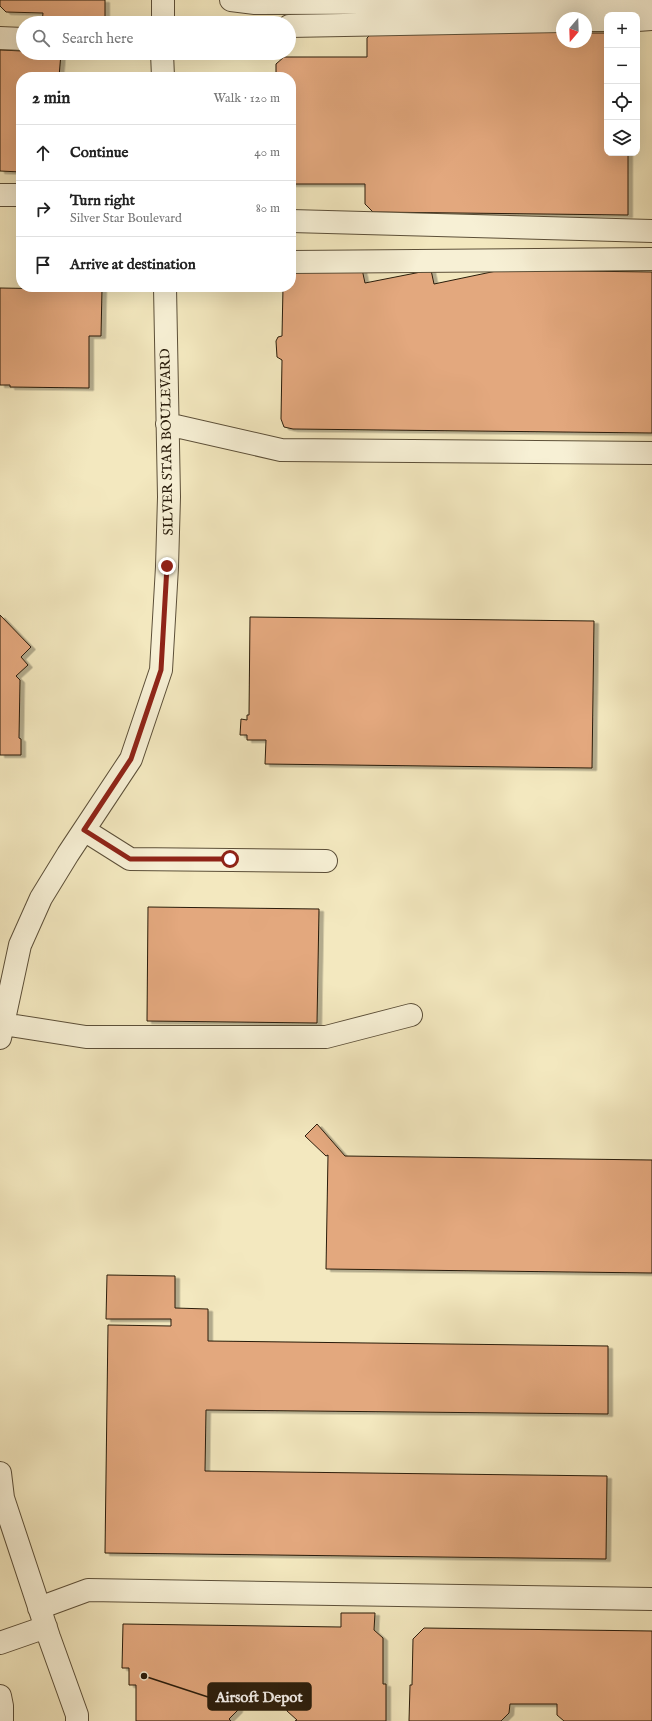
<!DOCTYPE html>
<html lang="en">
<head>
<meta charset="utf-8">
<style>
	body { margin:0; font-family:"IM FELL English",serif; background:#f2f2f2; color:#222 }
	.controls { position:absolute; right:12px; top:12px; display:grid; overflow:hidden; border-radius:8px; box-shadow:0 4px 16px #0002 }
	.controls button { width:36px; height:36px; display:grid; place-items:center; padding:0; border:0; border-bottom:1px solid #e0e0e0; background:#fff; color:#222; font:20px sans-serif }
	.compass { position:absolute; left:556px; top:12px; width:36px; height:36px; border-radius:50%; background:#fff; box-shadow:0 4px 16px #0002; rotate:199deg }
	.stop { position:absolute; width:12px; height:12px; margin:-9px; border:3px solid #8f2418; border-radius:50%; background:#fff }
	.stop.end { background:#8f2418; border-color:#fff; box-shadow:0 1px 4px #0008 }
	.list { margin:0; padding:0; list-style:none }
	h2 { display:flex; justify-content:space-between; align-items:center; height:52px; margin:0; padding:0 16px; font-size:17px }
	h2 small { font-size:13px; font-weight:400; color:#767676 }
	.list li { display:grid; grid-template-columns:26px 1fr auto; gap:12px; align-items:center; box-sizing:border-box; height:56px; padding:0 16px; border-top:1px solid #e0e0e0 }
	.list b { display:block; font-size:15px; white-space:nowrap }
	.list p { margin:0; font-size:13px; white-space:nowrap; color:#767676 }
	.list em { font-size:13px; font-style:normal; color:#767676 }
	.icon { flex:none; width:22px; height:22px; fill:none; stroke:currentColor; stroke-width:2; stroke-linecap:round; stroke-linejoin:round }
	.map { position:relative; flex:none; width:652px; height:1721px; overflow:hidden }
	.search { position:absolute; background:#fff; box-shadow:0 4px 16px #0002; left:16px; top:16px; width:280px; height:44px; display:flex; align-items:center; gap:10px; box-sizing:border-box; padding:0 14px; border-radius:22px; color:#767676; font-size:15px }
	.panel { position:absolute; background:#fff; box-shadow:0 4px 16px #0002; left:16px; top:72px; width:280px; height:220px; border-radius:16px }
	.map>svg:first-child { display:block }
	.building { fill:#e3a87e; stroke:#291c0b; filter:url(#shadow) }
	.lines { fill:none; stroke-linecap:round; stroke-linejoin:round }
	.minor-casing { stroke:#5c4f38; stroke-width:24 }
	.minor { stroke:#f7f0d5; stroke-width:22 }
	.route { stroke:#8f2418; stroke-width:5 }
	.labels { text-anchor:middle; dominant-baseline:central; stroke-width:4; stroke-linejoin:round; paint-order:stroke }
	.street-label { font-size:14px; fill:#291c0b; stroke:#f7f0d5 }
	.leader { fill:none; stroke:#291c0b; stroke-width:1.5 }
	.callout-dot { fill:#291c0b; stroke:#f7f0d5; stroke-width:1.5 }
	.callout { fill:#291c0b; stroke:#291c0b; stroke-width:1.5 }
	.callout-label { font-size:15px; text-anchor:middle; font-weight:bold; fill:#fff }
</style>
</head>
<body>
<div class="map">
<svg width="652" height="1721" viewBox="0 0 652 1721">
	<defs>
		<filter id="shadow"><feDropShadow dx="4.5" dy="2.5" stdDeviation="0" flood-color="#0004"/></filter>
	</defs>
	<rect width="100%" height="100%" fill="#f3e8bf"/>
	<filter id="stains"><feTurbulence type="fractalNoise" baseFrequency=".005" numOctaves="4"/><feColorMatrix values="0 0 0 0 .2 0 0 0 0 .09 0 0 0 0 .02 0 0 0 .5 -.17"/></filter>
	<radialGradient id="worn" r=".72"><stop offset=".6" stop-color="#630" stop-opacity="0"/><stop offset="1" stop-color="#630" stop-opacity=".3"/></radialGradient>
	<path class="building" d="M0,0h105v20h-46v3h-17l1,-10 -37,-1 -6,-6z
		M375,30l187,2v10h24v-9h21v120h21v62l-255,-3 -8,-8v-20h-74v-107h-15v-13l8,-7h83v-19z
		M0,50l23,1v2h38l-2,24h-38v95l-21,-1z
		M291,269h71l3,14 66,-13 3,14 67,-14 151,2v161l-359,-4 -9,-2 -3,-8 1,-59 -5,-3 -1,-16 2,-4 4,-1 1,-49h8z
		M61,287h24v2h17l-1,47h-12v52l-79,-1v-2h-10v-97l61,1z
		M0,615l31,32 -10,10 7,8 -12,11 4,4 -1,58 2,1v16h-21z
		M250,617l344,4 -2,147 -327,-4 1,-24h-19v-5h-7l1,-16 6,1v-5h2z
		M148,907l171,2 -2,114 -170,-2z
		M317,1124l28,32 307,4v113l-326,-4 2,-114 -2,1 -21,-20z
		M107,1275l68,1v32l33,1v32l400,5v68l-402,-4 -1,61 402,5 -1,83 -501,-6 3,-228 63,1v-7h-65z
		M341,1613h34l-1,17 9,8v46h3v37h-91l2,-1 -10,-9v-10h-49v9l-9,9 2,2h-95v-36h-7v-17h-7l1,-44 218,3z
		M424,1628l228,3v90h-88l-7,-6v-11h-47l-1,9 -8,8h-92l1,-36h2l1,-46z"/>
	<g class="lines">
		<defs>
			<path id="minor" d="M231,0l24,3 397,-1
				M586,20h21
				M637,20l15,-1
				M163,23v-23
				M289,26l273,-5
				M0,38l23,1
				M162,53l1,24
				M0,195h21
				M291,221l361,10
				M291,262l361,-3
				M167,424l114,26 371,3
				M84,830l46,29 196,2
				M3,1024l83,13h240l85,-22
				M0,1038l20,-93 21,-47 27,-44 63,-95 30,-89 6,-103 2,-70 -4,-210
				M0,1473l3,25 46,139 28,78v6
				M39,1608l49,-18 564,9
				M0,1643l46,-16
				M0,1696l2,10v15"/>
		</defs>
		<use href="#minor" class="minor-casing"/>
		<use href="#minor" class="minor"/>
	</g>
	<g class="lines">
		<path class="route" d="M167,566l-6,104 -30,89 -47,71 46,29h100"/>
	</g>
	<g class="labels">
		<g class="street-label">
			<text transform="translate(167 442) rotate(-91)">SILVER STAR BOULEVARD</text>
		</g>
	</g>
	<path class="leader" d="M144 1676L208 1697"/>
	<circle class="callout-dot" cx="144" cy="1676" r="4"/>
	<rect class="callout" x="208" y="1683" width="103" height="27" rx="4"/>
	<g class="callout-label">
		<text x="259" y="1702">Airsoft Depot</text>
	</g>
	<rect width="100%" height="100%" filter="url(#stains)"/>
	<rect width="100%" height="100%" fill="url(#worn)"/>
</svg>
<div class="controls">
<button>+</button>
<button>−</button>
<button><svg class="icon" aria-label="locate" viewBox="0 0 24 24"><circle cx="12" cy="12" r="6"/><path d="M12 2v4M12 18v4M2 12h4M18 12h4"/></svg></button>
<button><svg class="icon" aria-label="layers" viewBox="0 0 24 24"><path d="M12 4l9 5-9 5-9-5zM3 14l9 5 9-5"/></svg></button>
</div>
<svg class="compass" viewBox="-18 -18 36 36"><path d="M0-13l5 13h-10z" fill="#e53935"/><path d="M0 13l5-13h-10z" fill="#767676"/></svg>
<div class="stop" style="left:230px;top:859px"></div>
<div class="stop end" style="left:167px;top:566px"></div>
<div class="search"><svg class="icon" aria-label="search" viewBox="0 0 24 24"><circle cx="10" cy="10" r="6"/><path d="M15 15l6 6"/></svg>Search here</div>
<section class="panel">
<h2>2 min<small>Walk · 120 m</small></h2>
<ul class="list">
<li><svg class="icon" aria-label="ahead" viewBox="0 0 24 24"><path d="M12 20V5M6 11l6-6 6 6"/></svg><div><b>Continue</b></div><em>40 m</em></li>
<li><svg class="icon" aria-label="right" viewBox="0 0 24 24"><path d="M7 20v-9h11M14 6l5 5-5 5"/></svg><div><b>Turn right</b><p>Silver Star Boulevard</p></div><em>80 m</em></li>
<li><svg class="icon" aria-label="arrive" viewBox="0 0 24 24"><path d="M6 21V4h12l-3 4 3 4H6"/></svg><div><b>Arrive at destination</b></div></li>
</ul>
</section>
</div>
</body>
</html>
